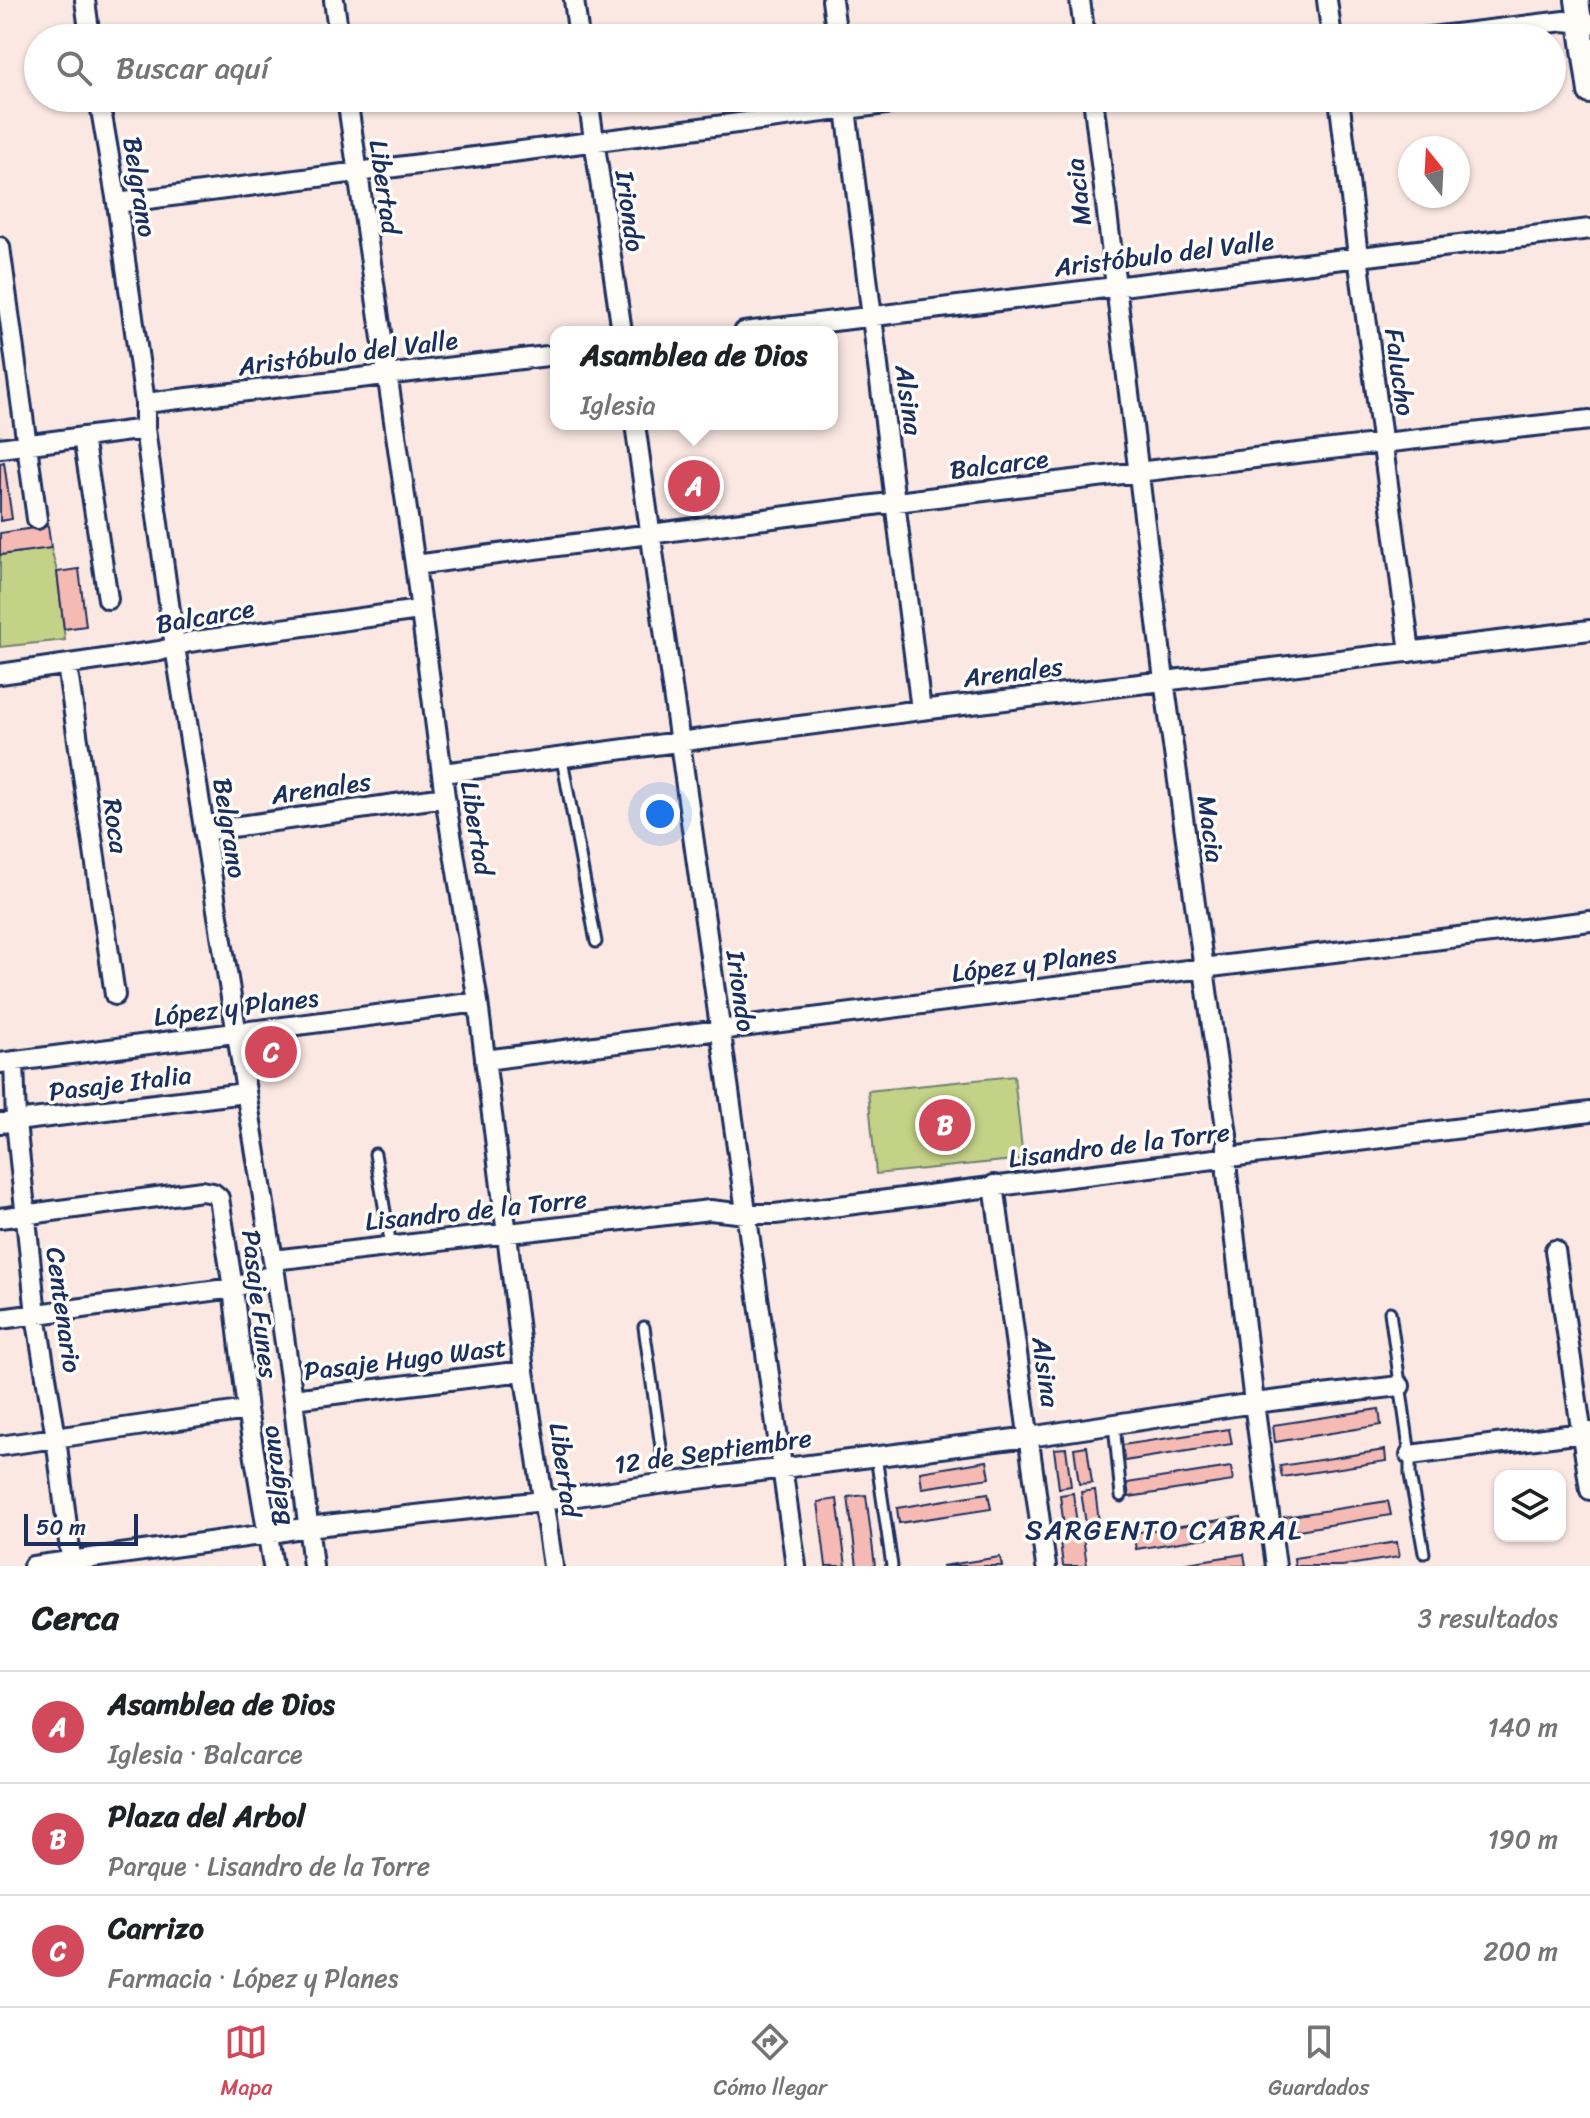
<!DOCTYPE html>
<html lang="es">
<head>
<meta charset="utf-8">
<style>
	body { margin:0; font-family:Sriracha,sans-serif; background:#f2f2f2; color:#202124 }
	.controls { position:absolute; right:24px; bottom:24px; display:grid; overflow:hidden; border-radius:16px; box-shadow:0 2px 6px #0004 }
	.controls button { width:72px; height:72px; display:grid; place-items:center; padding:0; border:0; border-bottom:2px solid #e0e0e0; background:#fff; color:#202124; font:40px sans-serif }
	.compass { position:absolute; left:1398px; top:136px; width:72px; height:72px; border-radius:50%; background:#fff; box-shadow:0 2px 6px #0004; rotate:342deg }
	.scale { position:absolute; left:24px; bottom:20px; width:114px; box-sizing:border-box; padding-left:8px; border:4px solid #1b2f5e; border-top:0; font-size:22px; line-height:28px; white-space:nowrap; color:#1b2f5e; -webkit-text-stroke:6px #fdfcf7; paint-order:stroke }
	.you { position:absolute; left:660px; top:814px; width:28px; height:28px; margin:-20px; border:6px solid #fff; border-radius:50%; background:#1a73e8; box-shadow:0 0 0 12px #1a73e833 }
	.badge { display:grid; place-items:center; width:52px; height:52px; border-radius:50%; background:#d1495b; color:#fff; font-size:26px; font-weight:700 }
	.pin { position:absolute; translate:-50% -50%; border:4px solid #fff; box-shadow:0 2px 8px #0006 }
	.popup { position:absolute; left:550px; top:326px; width:288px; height:104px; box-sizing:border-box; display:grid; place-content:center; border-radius:16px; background:#fff; filter:drop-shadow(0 2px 6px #0005); font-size:26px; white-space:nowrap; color:#757577 }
	.popup b { font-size:30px; color:#202124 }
	.popup::after { content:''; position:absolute; left:50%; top:100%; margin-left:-16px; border:16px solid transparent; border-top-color:#fff }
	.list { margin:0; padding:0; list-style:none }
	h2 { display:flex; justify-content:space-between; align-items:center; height:104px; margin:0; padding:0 32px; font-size:34px }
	h2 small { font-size:26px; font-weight:400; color:#757577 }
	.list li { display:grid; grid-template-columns:52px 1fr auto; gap:24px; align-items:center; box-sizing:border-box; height:112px; padding:0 32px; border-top:2px solid #e0e0e0 }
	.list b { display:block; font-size:30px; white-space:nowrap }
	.list p { margin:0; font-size:26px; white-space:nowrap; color:#757577 }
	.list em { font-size:26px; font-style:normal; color:#757577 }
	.icon { flex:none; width:44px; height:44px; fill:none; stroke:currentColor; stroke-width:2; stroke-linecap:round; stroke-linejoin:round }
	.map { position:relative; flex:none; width:1590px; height:1566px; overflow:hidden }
	.search { position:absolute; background:#fff; box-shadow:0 2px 6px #0004; left:24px; right:24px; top:24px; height:88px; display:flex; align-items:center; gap:20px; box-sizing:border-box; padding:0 28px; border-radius:44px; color:#757577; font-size:30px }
	.sheet { height:440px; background:#fff }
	nav { display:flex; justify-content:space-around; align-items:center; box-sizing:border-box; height:112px; border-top:2px solid #e0e0e0; background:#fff; font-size:22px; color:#757577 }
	nav a { display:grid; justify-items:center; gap:4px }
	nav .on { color:#d1495b }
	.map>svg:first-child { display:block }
	.green { fill:#c3d286; stroke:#6f8072; stroke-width:2 }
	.building { fill:#f6bab4; stroke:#1b2f5e; stroke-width:2 }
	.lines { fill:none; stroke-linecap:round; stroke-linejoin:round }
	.service-casing { stroke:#1b2f5e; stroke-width:15 }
	.minor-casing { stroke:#1b2f5e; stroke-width:24 }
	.tertiary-casing { stroke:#1b2f5e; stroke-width:28 }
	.service { stroke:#fdfcf7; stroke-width:9 }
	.minor { stroke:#fdfcf7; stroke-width:18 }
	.tertiary { stroke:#fdfcf7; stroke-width:22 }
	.labels { text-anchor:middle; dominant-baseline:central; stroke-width:7; stroke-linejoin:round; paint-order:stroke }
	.street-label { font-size:26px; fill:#1b2f5e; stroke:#fdfcf7 }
	.neighbourhood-label { font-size:28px; letter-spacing:2px; fill:#1b2f5e; stroke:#fdfcf7 }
</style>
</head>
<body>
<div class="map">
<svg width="1590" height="1566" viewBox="0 0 1590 1566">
	<rect width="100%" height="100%" fill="#fbe8e3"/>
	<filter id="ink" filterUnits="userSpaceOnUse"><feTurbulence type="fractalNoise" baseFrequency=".0125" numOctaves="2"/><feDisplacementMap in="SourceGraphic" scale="16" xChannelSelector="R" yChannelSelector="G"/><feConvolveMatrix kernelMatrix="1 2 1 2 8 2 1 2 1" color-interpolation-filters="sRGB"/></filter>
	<g filter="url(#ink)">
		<path class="green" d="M51,548l6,24 8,68 -65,7v-92z
			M1014,1076l9,83 -147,15 -8,-83z"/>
		<path class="building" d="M4,462l8,57 -12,2v-58z
			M48,526l3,22 -51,7v-22z
			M79,569l7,57 -22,3 -7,-57z
			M1379,1409l2,16 -106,17 -2,-17z
			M1229,1429l3,15 -108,17 -2,-16z
			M1087,1446l5,37 -13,1 -5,-36z
			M1066,1448l5,38 -12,2 -5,-39z
			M1385,1450l1,11 -104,16 -2,-11z
			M987,1461l3,17 -68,10 -2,-16z
			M1231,1467l2,14 -104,16 -2,-14z
			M1095,1490l4,32 -13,2 -5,-32z
			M988,1493l3,16 -92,14 -2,-15z
			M1073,1493l4,32 -13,2 -4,-32z
			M866,1495l9,71h-18l-9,-69z
			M837,1499l9,67h-20l-8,-64z
			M1388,1501l3,14 -105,17 -2,-15z
			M1241,1517l2,15 -107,17 -3,-16z
			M1082,1529l5,37h-24l-4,-34z
			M1397,1542l2,15 -57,9h-47l-1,-8z
			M1244,1554l2,12h-77z
			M1000,1557l2,9h-60z"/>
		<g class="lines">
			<defs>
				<path id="service" d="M562,759l34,183
					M375,1154l16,92
					M1390,1312l20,143v20l14,78
					M644,1327l22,156
					M1114,1424l7,72
					M876,1456l16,110"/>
				<path id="minor" d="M85,0l5,38
					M334,0l5,38
					M574,0l5,38
					M832,0l5,38
					M1080,0l5,38
					M1327,0l5,38
					M1422,38l142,-17 26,3
					M99,98l18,105 28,200v26l30,218 98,613 20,139 20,167
					M347,98l68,467 30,232 33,205 46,369 29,195
					M588,98l34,234
					M1093,98l71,582 63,455v38l27,230 22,163
					M1339,98l19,158 52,396
					M845,101l76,609
					M117,203l815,-105
					M0,247l37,272
					M744,332l846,-103
					M145,403l411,-48
					M635,424l161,1142
					M83,437l25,162
					M0,448l145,-19
					M415,565c391,-52 783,-103 1175,-145
					M67,665l48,330
					M0,674l160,-23 29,-9 230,-32
					M443,773l478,-63 669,-80
					M204,831l241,-34
					M485,1060l718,-92 387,-47
					M14,1061l2,61 20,193 20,123 16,128
					M0,1063l478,-61
					M0,1123l245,-30
					M994,1185l52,381
					M0,1218l202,-27 11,2 6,5 14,90 14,122 26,156
					M1555,1250l35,240
					M273,1260l437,-50 36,4h29c271,-35 543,-67 815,-102
					M0,1319l233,-31 42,-14
					M293,1399l231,-28
					M0,1446l247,-36
					M1410,1455l180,-23
					M33,1566l235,-32 39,-7 236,-26 123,-18 363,-46 225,-34 146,-17"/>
				<path id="tertiary" d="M1577,0l13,92"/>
			</defs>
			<use href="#service" class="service-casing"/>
			<use href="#minor" class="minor-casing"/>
			<use href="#tertiary" class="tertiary-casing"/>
			<use href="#service" class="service"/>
			<use href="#minor" class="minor"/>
			<use href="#tertiary" class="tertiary"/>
		</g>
	</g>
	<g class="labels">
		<g class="street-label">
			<text transform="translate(140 187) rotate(81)">Belgrano</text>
			<text transform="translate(385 187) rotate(82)">Libertad</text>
			<text transform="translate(1078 192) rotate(-97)">Macia</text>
			<text transform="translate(630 211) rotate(82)">Iriondo</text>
			<text transform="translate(1164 254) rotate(-7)">Aristóbulo del Valle</text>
			<text transform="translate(348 353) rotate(-7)">Aristóbulo del Valle</text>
			<text transform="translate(1400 372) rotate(82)">Falucho</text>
			<text transform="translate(909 400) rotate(82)">Alsina</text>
			<text transform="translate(999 464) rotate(-7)">Balcarce</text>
			<text transform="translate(205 616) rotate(-10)">Balcarce</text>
			<text transform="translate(1013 672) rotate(-7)">Arenales</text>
			<text transform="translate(321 788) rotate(-8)">Arenales</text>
			<text transform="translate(116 826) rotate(82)">Roca</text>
			<text transform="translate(230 828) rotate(81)">Belgrano</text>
			<text transform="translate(477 828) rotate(81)">Libertad</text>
			<text transform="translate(1211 829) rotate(82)">Macia</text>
			<text transform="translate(1034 963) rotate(-7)">López y Planes</text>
			<text transform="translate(741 991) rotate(82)">Iriondo</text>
			<text transform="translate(236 1007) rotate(-7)">López y Planes</text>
			<text transform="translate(120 1083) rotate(-7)">Pasaje Italia</text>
			<text transform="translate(1119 1145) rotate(-7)">Lisandro de la Torre</text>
			<text transform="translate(476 1210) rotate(-6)">Lisandro de la Torre</text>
			<text transform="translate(260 1304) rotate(83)">Pasaje Funes</text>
			<text transform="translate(64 1310) rotate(82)">Centenario</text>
			<text transform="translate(405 1359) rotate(-7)">Pasaje Hugo Wast</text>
			<text transform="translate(1046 1372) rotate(82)">Alsina</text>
			<text transform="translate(713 1451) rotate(-8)">12 de Septiembre</text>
			<text transform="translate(565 1470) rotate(82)">Libertad</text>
			<text transform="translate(275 1476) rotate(-97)">Belgrano</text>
		</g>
		<g class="neighbourhood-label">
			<text x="1164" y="1529">SARGENTO CABRAL</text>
		</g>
	</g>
</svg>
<div class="controls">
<button><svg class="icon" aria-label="layers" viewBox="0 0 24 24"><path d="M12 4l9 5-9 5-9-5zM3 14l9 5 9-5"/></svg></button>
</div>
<svg class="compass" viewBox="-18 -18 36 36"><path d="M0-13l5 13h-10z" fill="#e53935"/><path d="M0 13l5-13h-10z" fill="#757577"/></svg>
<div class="scale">50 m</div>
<div class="you"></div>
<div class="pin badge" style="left:694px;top:486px">A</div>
<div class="popup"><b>Asamblea de Dios</b>Iglesia</div>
<div class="pin badge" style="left:945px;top:1125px">B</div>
<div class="pin badge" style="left:271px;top:1052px">C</div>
<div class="search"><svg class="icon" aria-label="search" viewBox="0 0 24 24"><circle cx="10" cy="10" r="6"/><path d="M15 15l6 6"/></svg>Buscar aquí</div>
</div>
<section class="sheet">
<h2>Cerca<small>3 resultados</small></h2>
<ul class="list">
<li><span class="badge">A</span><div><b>Asamblea de Dios</b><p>Iglesia · Balcarce</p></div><em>140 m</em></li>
<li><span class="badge">B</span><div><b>Plaza del Arbol</b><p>Parque · Lisandro de la Torre</p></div><em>190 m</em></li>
<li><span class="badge">C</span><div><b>Carrizo</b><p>Farmacia · López y Planes</p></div><em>200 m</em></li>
</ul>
</section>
<nav>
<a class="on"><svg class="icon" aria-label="map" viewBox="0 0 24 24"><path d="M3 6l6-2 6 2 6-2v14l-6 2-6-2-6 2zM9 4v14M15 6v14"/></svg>Mapa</a>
<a><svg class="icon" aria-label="directions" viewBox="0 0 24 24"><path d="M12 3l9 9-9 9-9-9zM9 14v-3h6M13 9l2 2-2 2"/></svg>Cómo llegar</a>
<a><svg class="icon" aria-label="saved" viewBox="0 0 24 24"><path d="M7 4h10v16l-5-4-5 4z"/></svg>Guardados</a>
</nav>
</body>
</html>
